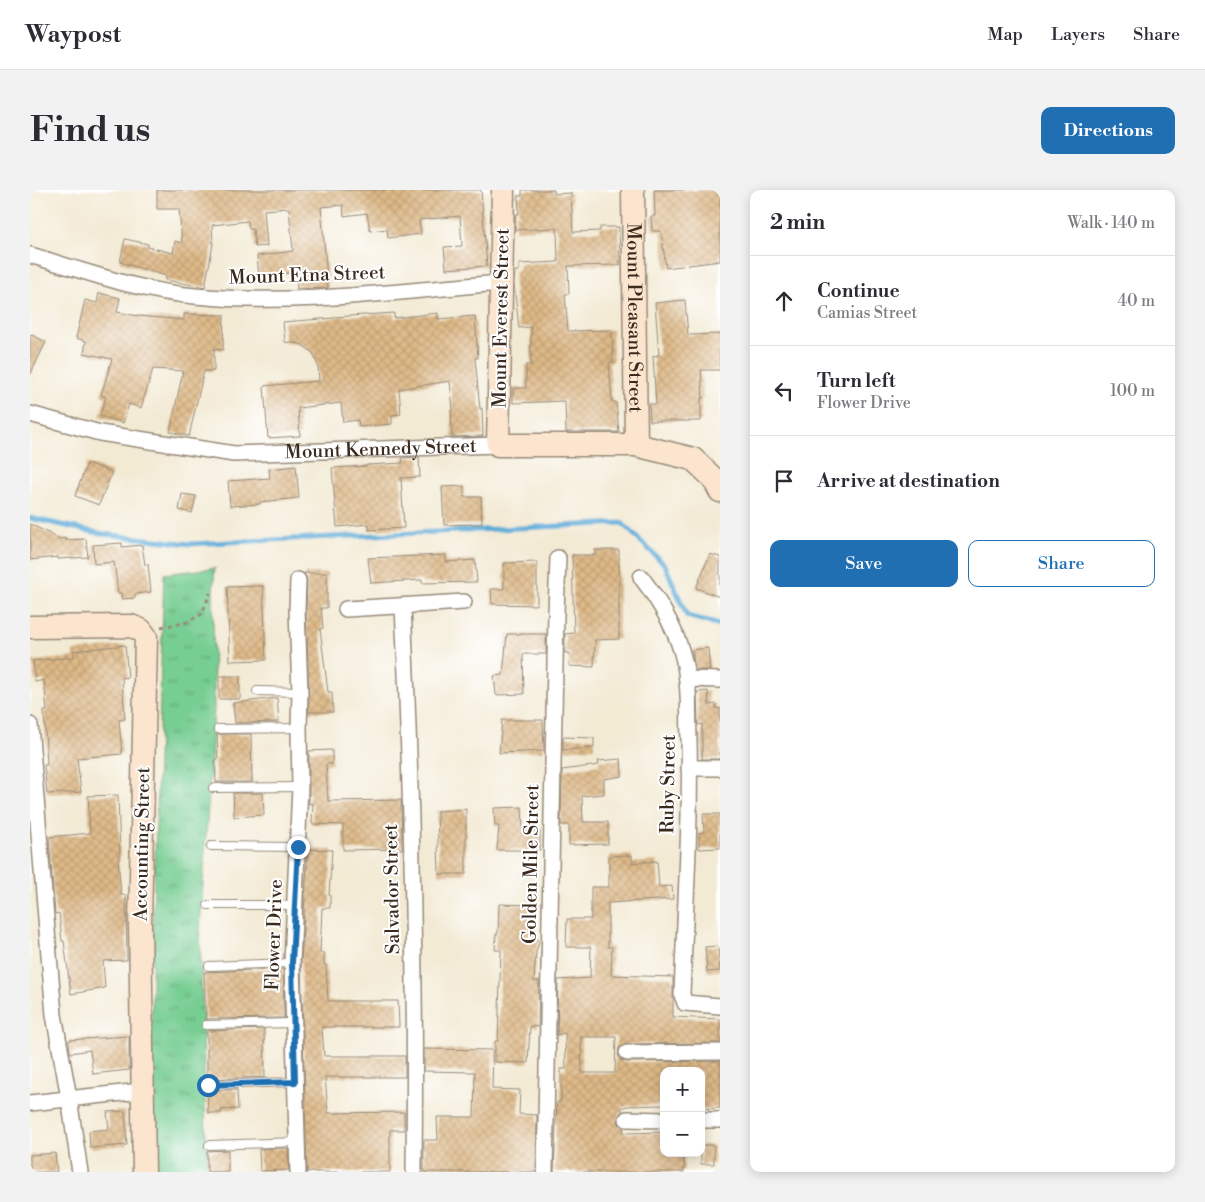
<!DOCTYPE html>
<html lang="en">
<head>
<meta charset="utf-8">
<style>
	body { margin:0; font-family:"Libre Bodoni",serif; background:#f2f2f3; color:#2b2b33 }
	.controls { position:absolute; right:15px; bottom:15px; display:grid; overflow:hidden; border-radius:10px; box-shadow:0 2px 12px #0003 }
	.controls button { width:45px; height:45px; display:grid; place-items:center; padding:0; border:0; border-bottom:1px solid #e1e1e2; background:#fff; color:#2b2b33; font:25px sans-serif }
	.stop { position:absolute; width:15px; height:15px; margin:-11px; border:4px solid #1f6fb2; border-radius:50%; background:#fff }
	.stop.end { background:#1f6fb2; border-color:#fff; box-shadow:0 1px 5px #0008 }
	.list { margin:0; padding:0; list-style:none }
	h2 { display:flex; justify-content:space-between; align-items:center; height:65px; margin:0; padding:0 20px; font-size:21px }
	h2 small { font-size:16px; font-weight:400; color:#7c7c81 }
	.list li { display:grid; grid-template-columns:32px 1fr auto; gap:15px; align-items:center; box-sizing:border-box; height:90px; padding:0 20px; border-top:1px solid #e1e1e2 }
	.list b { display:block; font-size:19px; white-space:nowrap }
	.list p { margin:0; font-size:16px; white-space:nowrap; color:#7c7c81 }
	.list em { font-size:16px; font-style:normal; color:#7c7c81 }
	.actions { display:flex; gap:10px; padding:15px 20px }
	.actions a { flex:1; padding:11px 0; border:1px solid #1f6fb2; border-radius:10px; text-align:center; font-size:18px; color:#1f6fb2 }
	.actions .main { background:#1f6fb2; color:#fff }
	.icon { flex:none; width:28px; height:28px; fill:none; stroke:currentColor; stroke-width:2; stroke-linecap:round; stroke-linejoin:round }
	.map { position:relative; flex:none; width:690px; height:982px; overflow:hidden; border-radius:10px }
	header { display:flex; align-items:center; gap:30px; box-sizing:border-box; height:70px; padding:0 25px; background:#fff; border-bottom:1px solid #e1e1e2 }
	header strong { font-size:24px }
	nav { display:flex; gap:28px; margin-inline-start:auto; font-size:18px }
	.intro { display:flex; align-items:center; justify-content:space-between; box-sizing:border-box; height:120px; padding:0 30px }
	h1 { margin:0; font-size:35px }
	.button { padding:12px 22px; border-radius:10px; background:#1f6fb2; color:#fff; font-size:18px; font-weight:700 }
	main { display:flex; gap:30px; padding:0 30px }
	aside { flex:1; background:#fff; border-radius:10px; box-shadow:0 2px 12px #0003 }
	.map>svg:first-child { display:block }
	.grass { fill:url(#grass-tufts); stroke:#597c58 }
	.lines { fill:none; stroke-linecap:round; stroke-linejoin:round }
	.stream { stroke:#5facd8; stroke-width:5 }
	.building { fill:url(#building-cross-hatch); fill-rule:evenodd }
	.lane-casing { stroke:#978a79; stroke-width:10 }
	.street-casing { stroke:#978a79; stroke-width:18 }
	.secondary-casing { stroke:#978a79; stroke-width:25 }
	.path { stroke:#978a79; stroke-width:3; stroke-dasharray:4 4; stroke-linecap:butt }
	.lane { stroke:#fff; stroke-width:8 }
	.street { stroke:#fff; stroke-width:15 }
	.secondary { stroke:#fce5cf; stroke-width:22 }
	.route { stroke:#1f6fb2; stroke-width:6 }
	.labels { text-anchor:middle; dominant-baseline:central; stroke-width:4; stroke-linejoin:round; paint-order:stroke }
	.street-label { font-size:19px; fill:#3b2a1e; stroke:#fff }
</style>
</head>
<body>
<header>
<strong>Waypost</strong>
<nav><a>Map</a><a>Layers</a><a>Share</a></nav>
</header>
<div class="intro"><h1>Find us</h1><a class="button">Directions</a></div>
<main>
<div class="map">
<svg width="690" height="982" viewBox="0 0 690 982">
	<defs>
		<pattern id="grass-tufts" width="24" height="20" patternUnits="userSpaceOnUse" patternTransform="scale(1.25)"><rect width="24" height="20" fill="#77ce93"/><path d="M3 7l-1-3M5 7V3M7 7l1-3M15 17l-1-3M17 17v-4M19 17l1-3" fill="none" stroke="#63a777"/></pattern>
		<pattern id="building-cross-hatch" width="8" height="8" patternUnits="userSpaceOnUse" patternTransform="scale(1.25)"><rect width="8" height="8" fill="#deb988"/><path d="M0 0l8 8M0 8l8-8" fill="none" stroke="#bf9f75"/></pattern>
	</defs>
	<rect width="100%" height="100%" fill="#fff"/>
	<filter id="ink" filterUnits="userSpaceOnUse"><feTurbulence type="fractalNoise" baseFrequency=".02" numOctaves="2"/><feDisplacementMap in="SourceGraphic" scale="10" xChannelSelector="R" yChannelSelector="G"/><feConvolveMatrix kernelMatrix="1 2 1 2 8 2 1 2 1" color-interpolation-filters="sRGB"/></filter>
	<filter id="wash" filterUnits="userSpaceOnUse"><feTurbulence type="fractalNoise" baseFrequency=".0096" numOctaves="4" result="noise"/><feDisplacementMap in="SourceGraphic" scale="20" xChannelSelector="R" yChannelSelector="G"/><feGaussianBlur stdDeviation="1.12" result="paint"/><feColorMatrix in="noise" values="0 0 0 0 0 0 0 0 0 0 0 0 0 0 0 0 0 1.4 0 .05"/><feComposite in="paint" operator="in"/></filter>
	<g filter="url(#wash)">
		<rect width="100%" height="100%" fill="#f3ead4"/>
		<path class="grass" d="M185,378l-2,24 1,118 -14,222 7,240h-52l-4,-117 2,-138 11,-343z"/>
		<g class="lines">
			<path class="stream" d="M0,328l73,16 87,10 432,-21 43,42 22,51 33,9"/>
		</g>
		<g id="blocks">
			<path class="building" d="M127,0h324l6,76 -41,3 -2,-22 18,-1 -2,-30 -41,4 2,14 -33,4 -1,-9 -17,2 -3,-18 -23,3 -1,-11 -22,2 7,81 -31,1 -1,-17 -37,5 -2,-21 36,-5 -4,-43 -25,2 3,36 -12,1 -2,-18h-4l-1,-8 -36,4 1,19 -8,43 -40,-7 1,-4 -46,-14 5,-23 23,5v3l25,6 2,-12 7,2 -3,-34h-22z
				M492,0h32v4l17,-1 2,39 27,-1v-4h19l1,38 -52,1 1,28h-4l3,37 44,-1 1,32h-4l3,40h4l3,30h-53l-1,-31 -52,2v-15h13v-23h5v-38l-12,1 -5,-44 1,-13h4v-7l39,-2 -1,-34 -42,2 1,-16h3l-1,-18h4z
				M624,0h66v71l-54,7 -5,-37h-9l-1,-15h4z
				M69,103l21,5 -3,14 21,4 46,4v-6l40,1 -1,35 -9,-1v22h-10l-15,65 -19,-4 13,-61 -30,-2 -12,39 -12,-4 -6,19 -23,-7 6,-19 -5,-2 11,-36 -28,-6 2,-12 -10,-3 9,-38 12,3z
				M655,110l3,35 32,-1v36h-19l2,28h-2v23h-51l-1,-17h7l-3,-48 6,-1 -4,-52z
				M364,123v5l44,-5v6l37,-3 3,42h-3l5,51 2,-1 1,28 -31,1 -1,-27h2l-3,-29 -51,8 2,25 -9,1v9l-33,3 -1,-7 -15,2 -2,-19 -43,5 2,28 -32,2 -4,-52 55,-5 -1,-15 -5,-13 -12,-9 -16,-2 -2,-20 51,-4v-1z
				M0,144l16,8 -16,33z
				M389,267l1,20 -19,1 3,50 -35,2v-6l-32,3 -5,-59 35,-2v-1l36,-2 -1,-5z
				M57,273l25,9 -13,33 -24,-9z
				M266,276l3,32 -39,4v2l-30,2 -2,-25 42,-3 -1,-9z
				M434,296v11h17l1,27 -38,1 -2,-38z
				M152,304l14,2 -4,17 -13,-3z
				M0,334l30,15 5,-1v2l21,-1 2,18 -30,2v-2l-28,3z
				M92,353v4l20,-2 3,20 3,-1 3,28 -16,2v4l-13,1 -1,-6h-3l-4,-31 -20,2 -1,-19z
				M565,360h24v89l-24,1 -1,27 -25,-1 1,-13h-5v-19l9,-1 -2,-78h23z
				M680,364l10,3v40l-24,-9z
				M416,365v7l29,-2 2,22 -55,1v-3l-51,3 -3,-25z
				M507,372v43l-45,-1 -1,-15h13v-26z
				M274,383h23v35h-6l2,20 -3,1 8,63h4l1,20h-24l-3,-102 1,-30z
				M233,396l3,74 -36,1 -3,-74z
				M477,444h39v20h-23l1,40 -28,1 -2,-19 9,-1z
				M95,455l3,32 -6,1 3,41 -6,1 3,34 -45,4 4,34 -34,2 -3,-29h3l-3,-54h3l-3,-31 -9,2 -2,-21 41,-4 -1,-6z
				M678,458l2,22h-15l-3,-20z
				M189,486h21v23h-21z
				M678,501l1,14 7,-1v5l4,-1v51h-18v-35l-4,1 -1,-33z
				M247,508l2,24 -44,1 -2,-20z
				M472,530h41l1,31 -45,2z
				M187,544h34l1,48h-36l-1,-23h3z
				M533,547l31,1v10l-31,2z
				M302,560v14h-6l2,37 73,-1 1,49 -59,1v-25l-31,-1 1,-21 -4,1v-53z
				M591,569l1,17 -18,3v15l-22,2 1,26h25v22l-39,1v-20h-8l1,-55 37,-5 -1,-4z
				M203,603h30l1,22 -30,2z
				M88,605l2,64h-2l3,36h5l1,65 -24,1 2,27 -34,6 -7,-53h-2l-3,-28 -4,1 -6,-77 41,-4 -2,-37z
				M492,617l1,24h17v19h-43l2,-24h-4l-1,-18z
				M436,619v65h-27l-2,-63z
				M673,624h17v34l-21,1v-16l5,-1z
				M278,659l24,1 -3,45h1v13h-8l-2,45h4v12h2l2,36h70l1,26h-77l2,29h81v21h-80l3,36 76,-1v18h-14v42h-83l-6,-209z
				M602,665v8l25,-2 2,26 13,-1 1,13 -65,4v44h4l-1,28 62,2v40l47,2v24l-93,1 -8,4v9l3,4 5,1 93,-1v47l-19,1v-38h-37v34l-38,1v1h-4v4l-3,4 -1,4 1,5 4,3 1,6 40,-1v21h20v19h-130l3,-70h4v-33h5l-1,-36 -8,2 1,-55 32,-2 1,-31h-25l1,-28h24v-32h18v-31zM551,847h35l-1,36h-33z
				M469,714l34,1v26l6,11 -3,10 -2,29h5l-1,46 -8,-1 -2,37 -33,-1v-21h3l3,-91h-6l1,-16h2z
				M688,756l2,25 -13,1 -2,-25z
				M253,779l1,49 -78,1 -2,-47z
				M234,839l1,48 -58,2v-48z
				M99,846v34l-36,4 -3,-24 -20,3 -1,-13z
				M394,859l69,1 -1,39 28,1 -1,24 18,1 -1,57h-112v-32h14l-1,-23h37l1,-45 -51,-1z
				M177,900h30l1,19 -17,1 1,3h-14z
				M95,921l2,34 -37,3 -1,-17 20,-2 -2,-17z
				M671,955h13v19h-13z
				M258,958l1,22 -29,1 -1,-22z
				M198,960v22h-21v-21z
				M25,963l2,19h-27v-17z"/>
		</g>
	</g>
	<g filter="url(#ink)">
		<use href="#blocks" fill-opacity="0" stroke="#978a79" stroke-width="1"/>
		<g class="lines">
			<defs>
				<path id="lane" d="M227,501l43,1
					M188,539l81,-1
					M183,598l87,-1
					M181,656l87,1
					M178,715h86
					M179,776l83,-3
					M176,835l87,-2
					M178,895l87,-3
					M179,955l88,-3"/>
				<g id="street">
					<path d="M0,65c54,16 108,36 165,41 101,10 205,-5 306,-13"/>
					<path id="s1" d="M0,224l70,19 134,21 264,-9"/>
					<path d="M611,387c19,25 36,53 43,84 6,25 4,53 5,79 2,85 -4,170 -7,255l3,8 35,3"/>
					<path d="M268,390l-1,30 3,82 -1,36 1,59 -8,176 6,209"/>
					<path d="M373,416c9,188 13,377 11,566"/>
					<path d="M316,419l118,-7"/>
					<path d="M657,489l33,1"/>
					<path d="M0,535l24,290 15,83 11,74"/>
					<path d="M659,578h31"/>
					<path d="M597,863l93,-1"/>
					<path d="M0,913l111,-12"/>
					<path d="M597,929l37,1"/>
					<path d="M671,930h19"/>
					<path d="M515,982l11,-559 2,-55"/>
				</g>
				<g id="secondary">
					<path d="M473,0l-5,255h138l57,14 20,19 7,13"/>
					<path id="s2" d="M603,0l3,255"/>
					<path d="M0,437l101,-1 10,4 5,7 -6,288 4,247"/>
				</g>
			</defs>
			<use href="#lane" class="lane-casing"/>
			<use href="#street" class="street-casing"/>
			<use href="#secondary" class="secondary-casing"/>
			<path class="path" d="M131,437l24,-4 17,-9 8,-21"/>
			<use href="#lane" class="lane"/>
			<use href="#street" class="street"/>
			<use href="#secondary" class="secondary"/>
		</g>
	</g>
	<g class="lines" filter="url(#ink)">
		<path class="route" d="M178,895l87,-3 -3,-119 6,-116"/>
	</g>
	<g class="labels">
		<g class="street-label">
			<text transform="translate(277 85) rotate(-2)">Mount Etna Street</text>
			<text transform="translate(471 128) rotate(-89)">Mount Everest Street</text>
			<text stroke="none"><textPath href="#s2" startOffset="128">Mount Pleasant Street</textPath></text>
			<text stroke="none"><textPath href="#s1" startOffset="355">Mount Kennedy Street</textPath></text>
			<text transform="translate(638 594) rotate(-89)">Ruby Street</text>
			<text transform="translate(112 654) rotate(-89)">Accounting Street</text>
			<text transform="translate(501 674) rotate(-89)">Golden Mile Street</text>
			<text transform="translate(362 699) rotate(-91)">Salvador Street</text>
			<text transform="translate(244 745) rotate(-88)">Flower Drive</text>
		</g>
	</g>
</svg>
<div class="controls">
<button>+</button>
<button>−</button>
</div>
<div class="stop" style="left:178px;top:895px"></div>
<div class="stop end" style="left:268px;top:657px"></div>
</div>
<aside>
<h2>2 min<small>Walk · 140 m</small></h2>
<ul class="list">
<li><svg class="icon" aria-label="ahead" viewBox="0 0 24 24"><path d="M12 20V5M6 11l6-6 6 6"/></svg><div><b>Continue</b><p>Camias Street</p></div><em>40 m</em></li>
<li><svg class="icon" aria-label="left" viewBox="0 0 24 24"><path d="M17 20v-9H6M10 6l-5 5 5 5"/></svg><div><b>Turn left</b><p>Flower Drive</p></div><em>100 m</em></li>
<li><svg class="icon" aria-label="arrive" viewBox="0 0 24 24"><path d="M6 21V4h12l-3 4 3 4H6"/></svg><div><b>Arrive at destination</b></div></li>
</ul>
<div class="actions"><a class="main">Save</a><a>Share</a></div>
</aside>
</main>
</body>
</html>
